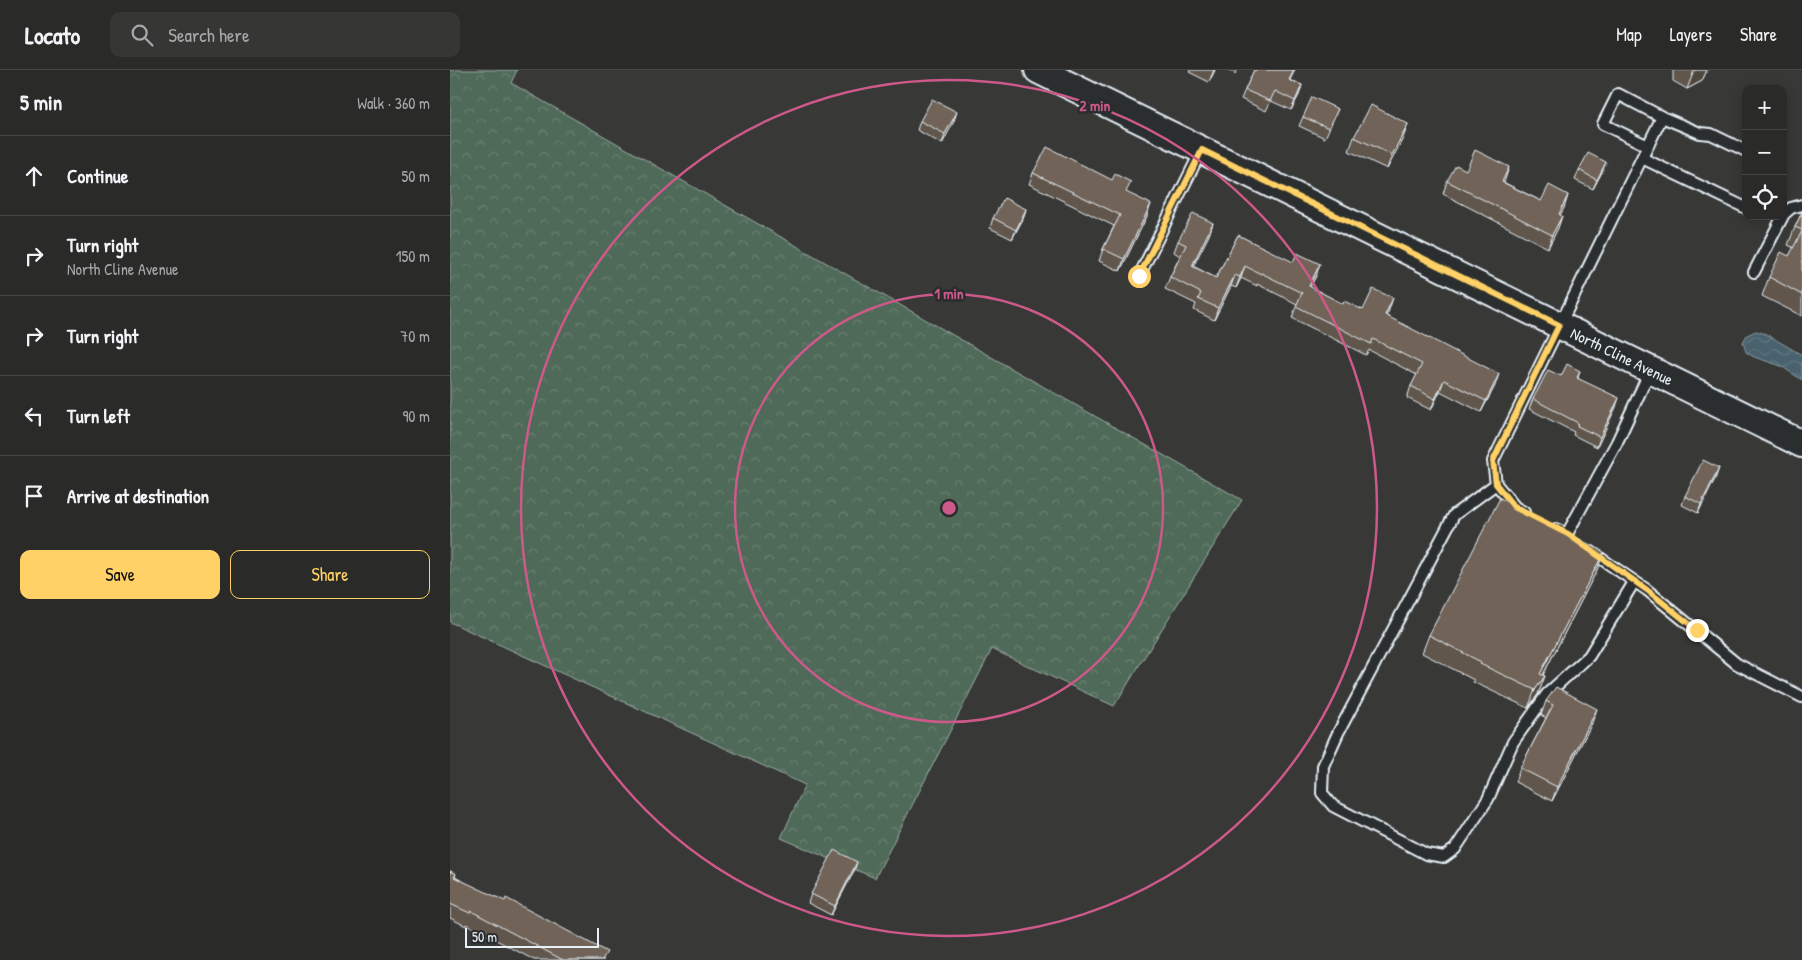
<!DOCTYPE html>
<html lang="en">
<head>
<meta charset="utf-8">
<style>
	body { margin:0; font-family:"Patrick Hand",sans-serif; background:#363634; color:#f1f3f6 }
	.controls { position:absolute; right:15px; top:15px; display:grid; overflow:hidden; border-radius:10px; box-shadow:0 2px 12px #0003 }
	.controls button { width:45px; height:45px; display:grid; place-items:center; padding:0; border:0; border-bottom:1px solid #464645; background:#2a2a28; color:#f1f3f6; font:25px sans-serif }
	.scale { position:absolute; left:15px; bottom:12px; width:134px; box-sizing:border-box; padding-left:5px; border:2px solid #e8f1f8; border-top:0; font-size:14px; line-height:18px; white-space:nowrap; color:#e8f1f8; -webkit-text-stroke:4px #2a2d2e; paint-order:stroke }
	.stop { position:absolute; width:15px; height:15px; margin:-11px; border:4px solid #ffd166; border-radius:50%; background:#fff }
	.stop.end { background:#ffd166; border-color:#fff; box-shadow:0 1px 5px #0008 }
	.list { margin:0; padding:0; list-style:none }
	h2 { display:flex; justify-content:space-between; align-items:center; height:65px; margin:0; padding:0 20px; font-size:21px }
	h2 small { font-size:16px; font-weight:400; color:#a5a7a8 }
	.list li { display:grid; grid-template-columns:32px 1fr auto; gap:15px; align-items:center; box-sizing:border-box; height:80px; padding:0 20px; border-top:1px solid #464645 }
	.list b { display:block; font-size:19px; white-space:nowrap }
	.list p { margin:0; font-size:16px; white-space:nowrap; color:#a5a7a8 }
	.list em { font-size:16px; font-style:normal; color:#a5a7a8 }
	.actions { display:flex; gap:10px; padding:15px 20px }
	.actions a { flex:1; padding:11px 0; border:1px solid #ffd166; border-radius:10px; text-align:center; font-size:18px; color:#ffd166 }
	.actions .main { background:#ffd166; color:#111 }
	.icon { flex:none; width:28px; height:28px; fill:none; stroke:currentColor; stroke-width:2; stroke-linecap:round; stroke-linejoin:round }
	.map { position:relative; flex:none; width:1352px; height:890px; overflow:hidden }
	header { display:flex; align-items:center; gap:30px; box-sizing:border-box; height:70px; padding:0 25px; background:#2a2a28; border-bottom:1px solid #464645 }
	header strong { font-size:24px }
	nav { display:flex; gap:28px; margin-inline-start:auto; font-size:18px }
	.search { width:350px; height:45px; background:#363634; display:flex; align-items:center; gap:12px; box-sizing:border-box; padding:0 18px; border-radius:10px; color:#a5a7a8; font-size:19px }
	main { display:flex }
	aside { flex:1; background:#2a2a28 }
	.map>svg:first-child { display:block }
	.forest { fill:url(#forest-crowns); stroke:#9caea8 }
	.water { fill:url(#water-waves); stroke:#899ba5 }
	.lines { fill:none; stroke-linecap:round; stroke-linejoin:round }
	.lane-casing { stroke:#e8f1f8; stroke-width:14 }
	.secondary-casing { stroke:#e8f1f8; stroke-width:30 }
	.lane { stroke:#2a2d2e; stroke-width:10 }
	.secondary { stroke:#2a2d2e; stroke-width:26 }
	.wall { fill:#61564c; stroke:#e8f1f8 }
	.shaded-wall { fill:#4f463e; stroke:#e8f1f8 }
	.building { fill:#716458; stroke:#e8f1f8 }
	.route { stroke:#ffd166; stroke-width:6 }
	.ring { fill:none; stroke:#cd598a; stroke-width:2.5 }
	.labels { text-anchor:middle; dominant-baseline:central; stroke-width:5; stroke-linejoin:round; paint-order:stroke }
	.street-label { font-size:16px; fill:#e8f1f8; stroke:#2a2d2e }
	.centre { fill:#cd598a; stroke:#2a2d2e; stroke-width:2.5 }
	.ring-label { font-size:15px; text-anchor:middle; font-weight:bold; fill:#cd598a; stroke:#2a2d2e; stroke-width:5; stroke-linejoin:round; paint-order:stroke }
</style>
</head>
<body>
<header>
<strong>Locato</strong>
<div class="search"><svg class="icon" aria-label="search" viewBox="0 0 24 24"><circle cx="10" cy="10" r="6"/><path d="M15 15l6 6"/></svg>Search here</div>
<nav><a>Map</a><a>Layers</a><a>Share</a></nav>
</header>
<main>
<aside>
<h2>5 min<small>Walk · 360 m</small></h2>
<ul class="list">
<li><svg class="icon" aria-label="ahead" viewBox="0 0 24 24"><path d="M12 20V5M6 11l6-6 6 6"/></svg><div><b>Continue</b></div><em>50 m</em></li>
<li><svg class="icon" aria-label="right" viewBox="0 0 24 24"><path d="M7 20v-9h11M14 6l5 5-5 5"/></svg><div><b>Turn right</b><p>North Cline Avenue</p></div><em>150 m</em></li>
<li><svg class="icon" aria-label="right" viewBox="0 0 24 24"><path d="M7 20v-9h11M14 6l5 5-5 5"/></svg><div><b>Turn right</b></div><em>70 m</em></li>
<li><svg class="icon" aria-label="left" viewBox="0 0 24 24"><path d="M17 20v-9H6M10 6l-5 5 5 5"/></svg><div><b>Turn left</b></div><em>90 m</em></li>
<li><svg class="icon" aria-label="arrive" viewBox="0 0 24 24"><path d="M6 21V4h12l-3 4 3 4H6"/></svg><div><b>Arrive at destination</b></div></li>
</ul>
<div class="actions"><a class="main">Save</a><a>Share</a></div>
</aside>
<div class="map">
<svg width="1352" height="890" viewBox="0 0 1352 890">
	<defs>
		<pattern id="forest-crowns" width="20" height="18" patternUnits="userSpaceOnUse" patternTransform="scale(1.25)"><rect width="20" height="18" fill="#506a58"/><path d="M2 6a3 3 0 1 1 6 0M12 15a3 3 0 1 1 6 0" fill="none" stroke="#698071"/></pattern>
		<pattern id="water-waves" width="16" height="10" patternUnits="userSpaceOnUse" patternTransform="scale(1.25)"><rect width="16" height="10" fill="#49626d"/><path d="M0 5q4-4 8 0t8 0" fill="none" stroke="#637983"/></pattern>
	</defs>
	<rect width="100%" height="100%" fill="#383836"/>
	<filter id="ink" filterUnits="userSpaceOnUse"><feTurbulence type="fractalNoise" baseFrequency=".02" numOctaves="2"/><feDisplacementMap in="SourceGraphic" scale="10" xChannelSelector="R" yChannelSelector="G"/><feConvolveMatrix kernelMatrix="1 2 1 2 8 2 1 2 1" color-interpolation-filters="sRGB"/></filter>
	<g filter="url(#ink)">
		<path class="forest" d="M0,0h67l-6,13 731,417 -128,206 -122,-57 -117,229 -94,-40 24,-53 -355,-163z"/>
		<path class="water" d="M1306,261l10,3 36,21v25l-21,-14 -27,-9 -8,-5 -3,-10 4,-7z"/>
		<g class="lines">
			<defs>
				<path id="lane" d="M1198,76l-45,-22 15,-30 44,23 38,16 11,1 35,17
					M1192,88l104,50
					M1333,145l8,-7 11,-3
					M1304,202l29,-56
					M689,206l62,-125
					M1046,414l-42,31 -116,218 -15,33 -1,27 11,13 93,48 18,3 11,-8 33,-50 25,-57 34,-48 42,-38 45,-74
					M1074,442l-9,-5 -19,-23 -3,-23 169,-344
					M1106,459l11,5 50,-92 33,-71
					M1140,481l57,39 90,74 65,33"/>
				<path id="secondary" d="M588,0l764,374"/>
			</defs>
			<use href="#lane" class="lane-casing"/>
			<use href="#secondary" class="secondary-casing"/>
			<use href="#lane" class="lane"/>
			<use href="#secondary" class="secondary"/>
		</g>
		<path class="wall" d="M740,0h25l-6,12 -20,-10z
			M778,0h9l-2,4z
			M804,0h41l-5,10 12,5 -3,10 -8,15 -20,-9 -5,10 -25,-12 4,-9z
			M1223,0h34l-5,11 -15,8 -14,-8z
			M888,39l-13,29 -26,-12 4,-9z
			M470,51h34l-12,23 -25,-14z
			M958,54l-5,14 -16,31 -38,-18 5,-14z
			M1016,100l39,10 -2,2 38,19 27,-6 -4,13 -4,7 2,1 -4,12 -10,20 -105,-54 4,-13z
			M1129,100l23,2 -9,17 -18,-9z
			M583,103l94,20 20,23 -27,55 -21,-10 4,-12 11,-23 -85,-42z
			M576,139l-3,10 -11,20 -22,-11 3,-10z
			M1352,142v104l-40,-20 7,-19 20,-21 5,-8 -6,-3 7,-18z
			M763,153l-4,12 -16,31 23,12 22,-43 78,41 -6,11 33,17 20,6h26l-3,6 109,70 -14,26 -41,-21 -9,19 -24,-12 4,-12 6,-11 -48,-25 -3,5 -74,-37 5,-14 -40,-20v2l-16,-8 -5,10 -5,-2 -17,34 -20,-10 2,-6 -31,-15 5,-12 10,-21 -6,-4 4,-11z
			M1130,301l-2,7 38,29 -19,40 -24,-12 1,-3 -45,-23 4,-10 28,-23z
			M1266,407l-18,36 -16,-8 3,-9z
			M1154,482l-7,18 -54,105 2,1 -7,18 -10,14 -55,-26 1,-2 -52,-27 7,-18z
			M1096,631l46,22 -40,78 -37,-19 5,-14 26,-50 -5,-3z
			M407,792l-3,9 -23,44 -23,-12 3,-9z
			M0,801l6,3 -1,3 149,83h-70l-68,-36v2l-16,-8z"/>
		<path class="shaded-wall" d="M764,0h1l-6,12z
			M1245,0h12l-5,11 -15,8 7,-18z
			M852,15l-3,10 -8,15 4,-9z
			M507,42l-3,9 -12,23 3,-10z
			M958,54l-5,14 -16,31 5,-14z
			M1156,92l-4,10 -9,17 4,-9z
			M1059,97l-4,13 -8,14 5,-12z
			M1118,125l-4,13 -10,19 5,-13z
			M701,134l-4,12 -27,55 4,-12z
			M576,139l-3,10 -11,20 4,-9z
			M1112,146l-4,12 -10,20 4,-13z
			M763,153l-4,12 -21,42 4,-11z
			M870,194l-4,12 -11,21 4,-11z
			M795,196l-4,12 -5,10 4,-11z
			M785,205l-4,11 -17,34 4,-12z
			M943,228l-4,12 -8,16 4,-11z
			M1049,304l-4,12 -14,26 5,-11z
			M994,310l-4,11 -9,19 4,-11z
			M1169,328l-3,9 -19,40 3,-10z
			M1269,398l-3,9 -18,36 3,-9z
			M1154,482l-7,18 -63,122 6,-18z
			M1095,606l-7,18 -10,14 7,-18z
			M1147,639l-5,14 -40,78 5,-14z
			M407,792l-3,9 -23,44 4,-9z"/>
		<path class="building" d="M804,0h40l-5,10 13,5 -7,16 -20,-10 -5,10 -25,-11z
			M862,27l26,12 -9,19 -26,-11z
			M482,29l25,13 -12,22 -25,-13z
			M921,35l37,19 -16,31 -38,-18z
			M597,77l65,33 3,-6 16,8 -5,10 25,12 -27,55 -21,-10 17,-34 -87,-42z
			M1025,80l34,17 -7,15 39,19 8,-16 19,10 -9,19 3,2 -10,19 -105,-54 9,-16 10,5z
			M1138,83l18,9 -9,18 -18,-10z
			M554,128l22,11 -10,21 -23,-12z
			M1352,142v18l-7,-3z
			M743,143l20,10 -21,43 24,12 22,-43 55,27 4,-9 23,11 -11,22 34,18 1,-3 19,9 10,-21 20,9 -8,17 114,59 -13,27 -42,-21 -9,19 -24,-13 11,-22 -49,-25 -2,5 -75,-38 6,-13 -41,-20v1l-16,-8 -5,11 -5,-2 -17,33 -20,-9 3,-6 -31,-16 16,-32 -8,-4z
			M1352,161v64l-33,-18 12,-25 8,4z
			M1117,294l13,7 -3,7 42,20 -19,39 -23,-11 1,-3 -45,-24 15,-29 13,6z
			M1253,390l16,8 -18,36 -16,-8z
			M1050,428l104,54 -64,122 5,2 -10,14 -55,-26 1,-2 -52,-27z
			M1106,617l41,22 -40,78 -37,-19 33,-63 -7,-4z
			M384,780l23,12 -22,44 -24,-12z
			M0,801l6,3 -2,3 51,24 1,-3 101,54 -5,8h-39l-92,-49 -1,2 -20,-9z"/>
	</g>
	<g class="lines" filter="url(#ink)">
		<path class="route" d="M689,206l63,-126 357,175 -66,136 3,23 18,23 54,27 79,56 50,40"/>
	</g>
	<g class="ring">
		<circle cx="499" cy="438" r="214"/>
		<circle cx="499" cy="438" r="428"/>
	</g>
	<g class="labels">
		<g class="street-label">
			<text transform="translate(1172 286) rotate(26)">North Cline Avenue</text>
		</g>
	</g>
	<circle cx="499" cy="438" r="8" class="centre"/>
	<g class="ring-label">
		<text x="645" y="41">2 min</text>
		<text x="499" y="229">1 min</text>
	</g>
</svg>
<div class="controls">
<button>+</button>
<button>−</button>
<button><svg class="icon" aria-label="locate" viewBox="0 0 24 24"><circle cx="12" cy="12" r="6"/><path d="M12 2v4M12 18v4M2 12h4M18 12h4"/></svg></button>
</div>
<div class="scale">50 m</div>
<div class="stop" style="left:689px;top:206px"></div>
<div class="stop end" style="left:1247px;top:560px"></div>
</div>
</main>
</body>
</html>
